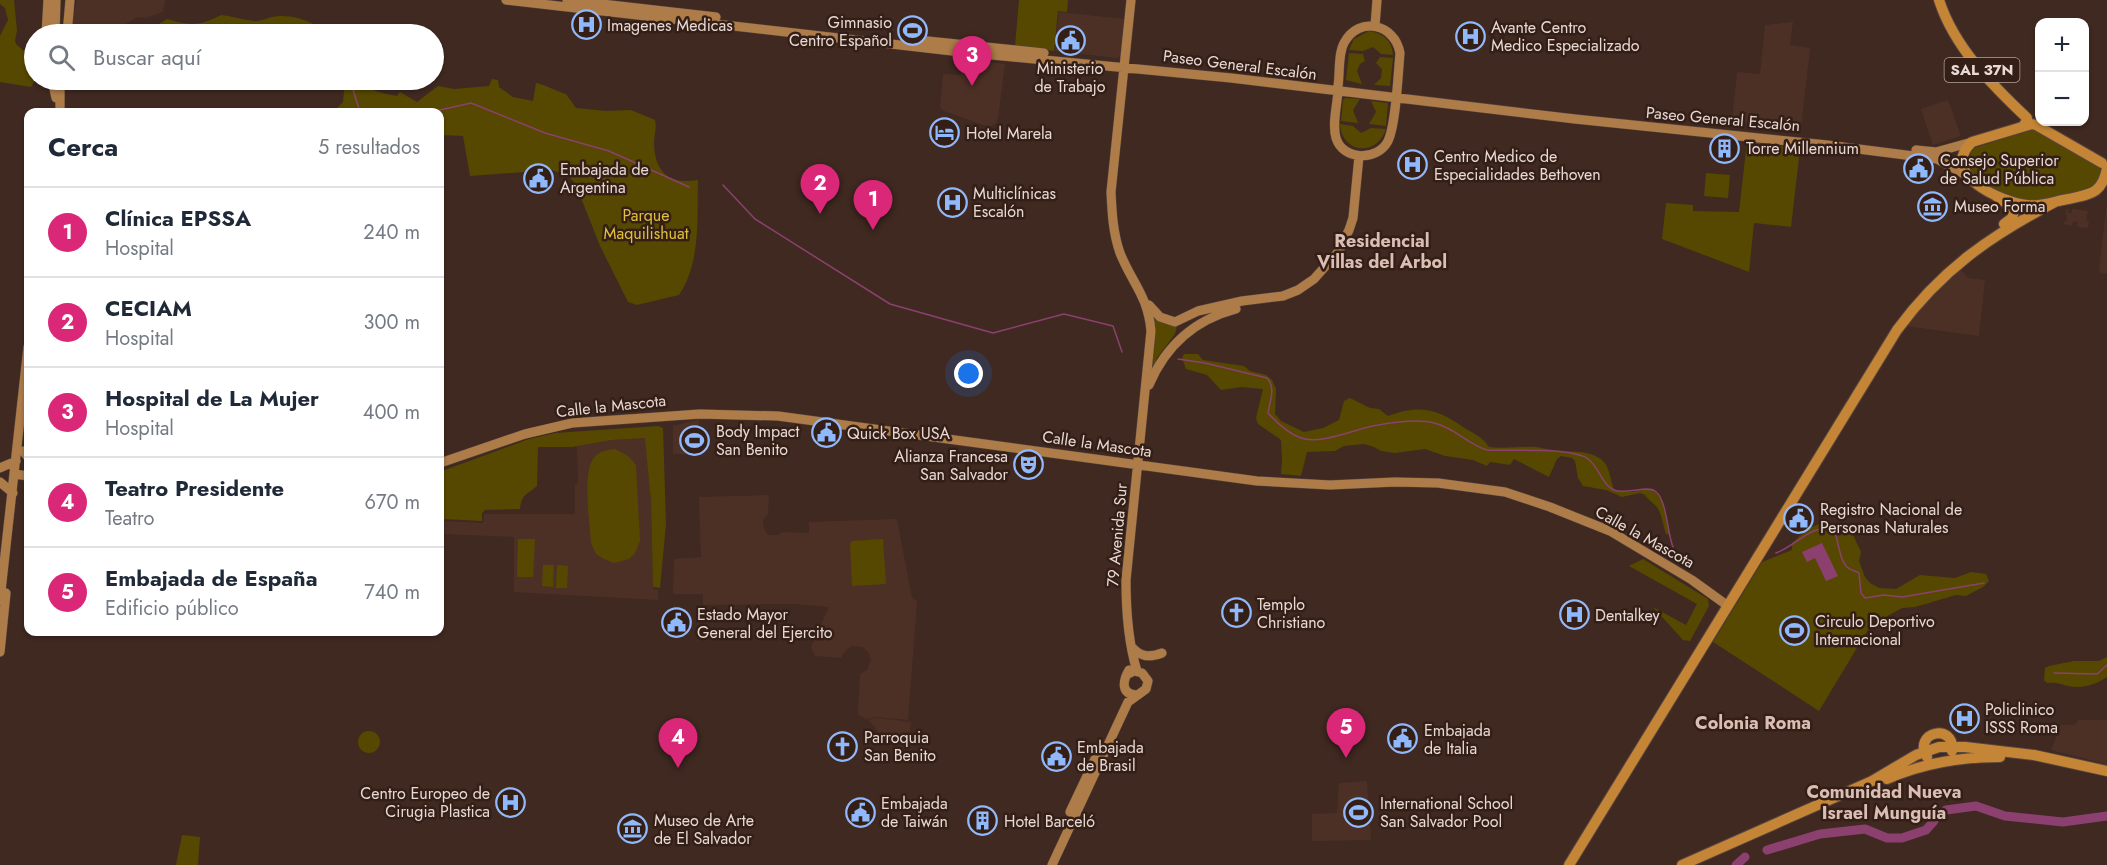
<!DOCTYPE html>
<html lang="es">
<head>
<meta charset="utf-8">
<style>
	body { margin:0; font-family:Jost,sans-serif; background:#f2f2f3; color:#1f2937 }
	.controls { position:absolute; right:18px; top:18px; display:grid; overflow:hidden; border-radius:12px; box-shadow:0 2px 4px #0004 }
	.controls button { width:54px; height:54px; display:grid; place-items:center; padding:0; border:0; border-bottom:2px solid #e0e1e3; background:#fff; color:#1f2937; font:30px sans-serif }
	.you { position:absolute; left:969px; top:374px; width:21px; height:21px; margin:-15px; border:4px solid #fff; border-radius:50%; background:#1a73e8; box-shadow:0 0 0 9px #1a73e833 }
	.badge { display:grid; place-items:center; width:39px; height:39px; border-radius:50%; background:#db2777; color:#fff; font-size:20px; font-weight:700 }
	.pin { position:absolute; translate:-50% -50px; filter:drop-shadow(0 2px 3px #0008) }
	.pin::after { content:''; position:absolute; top:32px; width:21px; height:18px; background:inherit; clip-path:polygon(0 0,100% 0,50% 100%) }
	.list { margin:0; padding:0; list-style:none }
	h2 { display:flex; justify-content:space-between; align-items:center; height:78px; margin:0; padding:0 24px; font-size:26px }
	h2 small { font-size:20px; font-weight:400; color:#747a83 }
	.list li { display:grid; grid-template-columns:39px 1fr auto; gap:18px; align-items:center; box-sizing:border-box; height:90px; padding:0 24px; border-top:2px solid #e0e1e3 }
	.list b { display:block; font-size:22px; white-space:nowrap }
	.list p { margin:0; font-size:20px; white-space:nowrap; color:#747a83 }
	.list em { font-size:20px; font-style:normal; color:#747a83 }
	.icon { flex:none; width:33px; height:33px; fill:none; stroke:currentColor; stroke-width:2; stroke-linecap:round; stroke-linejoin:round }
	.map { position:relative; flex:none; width:2107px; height:865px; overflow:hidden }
	.search { position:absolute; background:#fff; box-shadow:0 2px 4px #0004; left:24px; top:24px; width:420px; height:66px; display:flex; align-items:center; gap:15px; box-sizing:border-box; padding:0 21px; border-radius:33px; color:#747a83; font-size:22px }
	.panel { position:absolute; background:#fff; box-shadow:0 2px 4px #0004; left:24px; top:108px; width:420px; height:528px; border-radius:12px }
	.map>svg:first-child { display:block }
	.built { fill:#4d3025 }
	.green { fill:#564800 }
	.water { fill:#8c406f }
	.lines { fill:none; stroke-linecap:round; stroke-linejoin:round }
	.stream { stroke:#8c406f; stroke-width:1.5 }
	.river { stroke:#8c406f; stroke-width:9 }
	.major-casing { stroke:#58453e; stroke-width:10 }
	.highway-casing { stroke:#58453e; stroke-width:12 }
	.major { stroke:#ad7c49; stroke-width:9 }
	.highway { stroke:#c58536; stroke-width:10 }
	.labels { text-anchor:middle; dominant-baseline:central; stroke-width:5; stroke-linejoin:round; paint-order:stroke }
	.shield { fill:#341f17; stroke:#b3a19b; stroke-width:1.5 }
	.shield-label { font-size:15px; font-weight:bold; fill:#e9d9d4 }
	.poi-label { font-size:16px; fill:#e9d9d4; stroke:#341f17; text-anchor:start }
	.street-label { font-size:16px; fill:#e9d9d4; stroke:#341f17 }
	.park-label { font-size:16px; fill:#dfc13b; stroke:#341f17 }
	.neighbourhood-label { font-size:18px; font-weight:bold; fill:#dabdb3; stroke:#341f17 }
</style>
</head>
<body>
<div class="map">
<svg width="2107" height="865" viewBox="0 0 2107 865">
	<rect width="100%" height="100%" fill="#3f2921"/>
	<path class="built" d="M77,0h88l-2,12 -17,6 -9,-1 -24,15 -20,-2 -4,3h-20z
		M1059,12l65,7 -3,36 -4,3 -62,-7z
		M1793,22l-3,23 20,3 -9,81 -69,-8 5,-49 23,2 5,-49z
		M962,60l43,4 -7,54 -2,5 -5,3 -8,-1 -39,-14 -4,-4 3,-33 18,1z
		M1948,100l13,36 -28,9 -12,-36z
		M2107,200v74l-6,-1 -2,-3z
		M2066,209h2v4h4v-4l16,2 -2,9 3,1 -1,7 -11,-1 1,-5 -5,-1 -1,5 -8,-2v-2l3,-1z
		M1957,266l11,12 17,2 -6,56 -73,-10v-4z
		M699,419v35h-26v-28z
		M646,438l5,63 2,88 5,1v10l-144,-8v-55l-70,-3 -1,-13 40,2 1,-9h91v-30l3,-1 -1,-37 35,-6z
		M769,495l-1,19 -5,6 1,9 4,6h11l3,-3 27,1v-11l88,-3 15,79 5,3 -9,119 -32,-3 -9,2 -8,-4 -1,-5 2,-36 7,-4 4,-10 -2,-7 -6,-6 -12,-1 -5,4 -5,8 -26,-2 -4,-9 18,-40 -35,-3 -91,1v-11h-30l1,-35 27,-2 -2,-60z
		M876,718l35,4 -2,18 -26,-2 -14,-18z
		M2078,720h29v44l-56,-14 10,-25h14z
		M1367,781l4,59 -59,1v-27l25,-1 2,-30z"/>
	<path class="green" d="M0,0h14l3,30 -2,11 1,3 18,16 1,20 -4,7 -31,-5v-46l8,-16 -3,-12 -5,-4z
		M1019,0h49l-1,12 -9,-1 -4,40 -39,-5z
		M221,15c11,1 22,5 33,6 7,0 11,-2 18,-4 13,-3 30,1 41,7v10h-197l19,-8 22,-1 10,-6c23,7 33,7 54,-4z
		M1369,31c14,2 23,9 24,24l-12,-1 -8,-7 -10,4 -14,-1 5,-11z
		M1349,53l14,1 2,7 -5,3 -3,7 5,13 -16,-4z
		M1380,57l13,1 -3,28 -16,-1 7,-7 1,-9 -6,-6z
		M492,79l6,1 1,7 14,10 20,4 3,-18c11,2 19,8 30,11l10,14 30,3 25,-1 24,10c2,9 -1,15 -1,24 1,29 16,41 44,36 -1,39 3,82 -19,115l-42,10 -9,-3 -28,-56 -24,-61 -7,-9 -17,-6 -82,6 -7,-40 -23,-1v-23h-107l10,-10 2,-22h17c6,12 22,13 35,16l3,-4 17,10 21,-16 16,3 35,-3z
		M1345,98l15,1 -7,11 5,13 -17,-2 2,-21z
		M1371,101l17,2 -2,23 -17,-2 7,-12z
		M1340,124l13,2 8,7 10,-5 15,1c-9,28 -44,25 -46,-5z
		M2034,129l62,35 4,4 1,6 -7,14 -52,15 -25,-1 -42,-23 -9,-19 8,-12z
		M1747,141l53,8 -9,78 -37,-4 -5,49 -87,-33 4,-36 27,2v6l46,1z
		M1706,173l24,2 -2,23 -24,-2z
		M1151,314l26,12 -2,8 -18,24 -8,23z
		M1184,354h14l5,6 41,6 6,5 16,4 6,5 4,9 -1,25 6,7 23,11 19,-4 16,-8 5,-19 6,-3 20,10 9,1 9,7c31,-12 50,-7 75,11 11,7 19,9 26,20 16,2 31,-1 47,0 7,1 15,3 23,4 15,1 32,-1 44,10 8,8 7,21 12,30l17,1 17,-3 6,2 7,9 8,35 -4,-1c-3,-8 -4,-22 -11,-29 -4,-4 -7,-5 -10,-10l-5,-2 -18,4 -16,-7 -23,-4 -5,-8 -3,-17 -3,-3 -11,-2 -4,3 -8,18 -35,-18 -4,6 -20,-3 -3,4 -14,-6 -28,-4 -20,-7 -30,4 -14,-2 -7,-4 -10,-3 -20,2 -9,5 -28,1 -6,24 -20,-2 1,-14 -1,-20 -23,-16 -2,-6 7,-29 -21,-2 -21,3 -14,-15 -21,-6 -4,-11z
		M658,426l5,2 3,96 -6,64 -7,-1 -2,-86 -6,-63 -33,2 -40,7h-34l-1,39c-10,9 -15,7 -17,23l-35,1 -3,3v8l-39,-2 -3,-21v-26l2,-1 87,-32 26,-6z
		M615,449l13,7 8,9 4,76 -5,12 -6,6 -15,4 -10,-4 -8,-5 -5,-11c-1,-19 -9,-72 3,-85 5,-7 13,-8 21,-9z
		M1824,523l11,2 5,7 13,3 8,17 -2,9 6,16 5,6 9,5 17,1 24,-14 35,3 16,-6 15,2 3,7 -6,6 -17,9 -10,-1 -41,12 -13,1 -18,10h-9l-56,93 -106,-69 49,-80 30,-12v-7c11,-9 18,-18 32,-20z
		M518,539h17l-2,38h-16z
		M883,539l3,45 -34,2 -2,-42 2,-3z
		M1643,559l65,40 1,7 -19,35 -7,-1 -30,-33 33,18 11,-21 -68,-38z
		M543,565h11l-1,22 -11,-1z
		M557,565l11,1 -1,22h-11z
		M2107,657v20c-12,8 -25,12 -39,9 -8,-2 -12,-4 -21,-3l-3,-3 1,-12 4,-2 25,-5h25z
		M358 742a11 11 0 1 1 22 0a11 11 0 1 1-22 0Z
		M182,835l18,2 -2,28h-22z"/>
	<path class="water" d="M1822,543l16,33 -12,5 -11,-23 -8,4 -5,-10z"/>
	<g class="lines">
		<path class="stream" d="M350,80l10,32
			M359,112l8,-2 7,2
			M431,112l40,-9 74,30 64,18 80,36
			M723,185l32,34 135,85 103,29 71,-19 49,12 9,26
			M1178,359l27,4 62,15c9,10 3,22 1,35 9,10 21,21 33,25 21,7 56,-10 77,-13 17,-3 40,-6 56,-2 20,4 34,22 53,27 22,1 85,-3 101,9 11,8 14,26 26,31 11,5 33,-5 41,1 12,8 12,42 18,56
			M1776,553c20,-7 34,-28 57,-25 6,9 5,35 17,41 3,2 6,2 9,4l2,20 4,5 19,-3 18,2 82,-14
			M2054,673l43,1 10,-9"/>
		<path class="river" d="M1940,815l6,-5 30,-4 29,10 58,6 44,-6
			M1767,850l53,-16 45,-5 22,9h15l24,-8 8,-9
			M1736,865l9,-8"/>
		<defs>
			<path id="major" d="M506,0l455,52 270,26 344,41 252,26 110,14 29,16
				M567,0l149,17
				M1131,0l-20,192c1,21 2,41 9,61 12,30 28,43 31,78l-25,249c0,30 2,62 11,91
				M1375,26l2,-26
				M46,34l2,-34
				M55,34l1,-34
				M67,34l3,-34
				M908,39l136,14
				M52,80l4,18
				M1338,91c-1,15 -6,33 -2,47 7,23 42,23 52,3 8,-16 10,-67 12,-88 -5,-29 -41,-38 -56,-10 -6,11 -4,30 -6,43
				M60,112v-32
				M1916,150l20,2 36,-10
				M1149,305l11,12 15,5 23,-11 44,-10 41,-5 15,-6 16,-11 25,-28 10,-21 4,-12 6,-62
				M1149,385c17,-40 45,-65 87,-76
				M23,451l5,6
				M440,463l85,-29 47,-11 128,-9 78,2 479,65 73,4 65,-3 43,1 67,9 45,15 60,24 82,49 36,26
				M0,468l16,-7
				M15,474l13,2
				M0,482l13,11
				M0,600l28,-253
				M1131,646c9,11 18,12 31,7
				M0,652l6,-59
				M1129,670c-7,12 -8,25 9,25
				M1070,812l25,-53
				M1052,865l76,-163 18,-13 2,-8 -6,-8 -8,-2 -6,3"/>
			<path id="highway" d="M1939,0c15,47 53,85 88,118v3l-4,5
				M2102,163l-66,-38 -4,-1 -60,18c-34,32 29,60 55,63 14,2 28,-4 41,-6 23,-5 34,-5 39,-31
				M1996,196l14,10 4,5 -2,7 -8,6
				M1927,757c-15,-25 28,-35 25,-6
				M1887,779c36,-16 75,-22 113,-22
				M1569,865l328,-535c44,-60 93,-94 158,-128
				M1682,865l190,-84 44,-26 23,-8h26l69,8 73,16"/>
		</defs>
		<use href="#major" class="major-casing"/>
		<use href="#highway" class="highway-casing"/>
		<use href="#major" class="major"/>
		<use href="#highway" class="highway"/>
	</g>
	<defs>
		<symbol id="hospital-ring" viewBox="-11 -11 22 22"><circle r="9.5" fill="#341f17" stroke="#90b8fd" stroke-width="1.5"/><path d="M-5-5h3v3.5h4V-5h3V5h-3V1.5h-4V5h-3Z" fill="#90b8fd"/></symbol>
		<symbol id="stadium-ring" viewBox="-11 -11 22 22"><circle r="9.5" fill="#341f17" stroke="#90b8fd" stroke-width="1.5"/><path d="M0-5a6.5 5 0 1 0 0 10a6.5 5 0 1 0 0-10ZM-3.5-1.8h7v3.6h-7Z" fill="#90b8fd"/></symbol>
		<symbol id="civic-ring" viewBox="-11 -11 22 22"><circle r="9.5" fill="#341f17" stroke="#90b8fd" stroke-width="1.5"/><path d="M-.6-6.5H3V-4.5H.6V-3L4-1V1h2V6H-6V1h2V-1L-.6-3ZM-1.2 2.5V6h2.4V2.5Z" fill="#90b8fd"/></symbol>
		<symbol id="hotel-ring" viewBox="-11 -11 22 22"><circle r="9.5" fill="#341f17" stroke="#90b8fd" stroke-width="1.5"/><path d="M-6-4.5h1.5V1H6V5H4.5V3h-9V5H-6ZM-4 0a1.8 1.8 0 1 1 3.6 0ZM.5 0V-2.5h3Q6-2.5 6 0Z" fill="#90b8fd"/></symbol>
		<symbol id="building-ring" viewBox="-11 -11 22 22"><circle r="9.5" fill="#341f17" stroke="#90b8fd" stroke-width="1.5"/><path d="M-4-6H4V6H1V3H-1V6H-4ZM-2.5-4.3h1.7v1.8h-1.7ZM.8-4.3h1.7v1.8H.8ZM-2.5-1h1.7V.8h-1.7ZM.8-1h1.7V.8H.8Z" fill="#90b8fd"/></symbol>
		<symbol id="museum-ring" viewBox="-11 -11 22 22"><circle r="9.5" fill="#341f17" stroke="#90b8fd" stroke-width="1.5"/><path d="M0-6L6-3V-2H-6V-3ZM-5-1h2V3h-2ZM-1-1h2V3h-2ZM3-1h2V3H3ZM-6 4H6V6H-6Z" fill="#90b8fd"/></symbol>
		<symbol id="theatre-ring" viewBox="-11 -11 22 22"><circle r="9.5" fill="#341f17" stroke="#90b8fd" stroke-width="1.5"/><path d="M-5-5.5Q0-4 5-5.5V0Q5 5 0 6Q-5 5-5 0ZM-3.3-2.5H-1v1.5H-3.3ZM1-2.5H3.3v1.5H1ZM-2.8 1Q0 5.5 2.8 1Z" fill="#90b8fd"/></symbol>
		<symbol id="church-ring" viewBox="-11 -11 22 22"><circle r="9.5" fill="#341f17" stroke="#90b8fd" stroke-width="1.5"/><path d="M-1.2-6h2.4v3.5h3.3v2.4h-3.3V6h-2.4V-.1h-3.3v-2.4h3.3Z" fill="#90b8fd"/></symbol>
	</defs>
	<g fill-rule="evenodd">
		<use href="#hospital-ring" x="570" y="8" width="33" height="33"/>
		<use href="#stadium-ring" x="896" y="14" width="33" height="33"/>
		<use href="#hospital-ring" x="1454" y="20" width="33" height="33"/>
		<use href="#civic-ring" x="1054" y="24" width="33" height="33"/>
		<use href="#hotel-ring" x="928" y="116" width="33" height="33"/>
		<use href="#building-ring" x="1708" y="132" width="33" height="33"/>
		<use href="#hospital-ring" x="1396" y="148" width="33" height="33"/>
		<use href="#civic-ring" x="1902" y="152" width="33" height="33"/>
		<use href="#civic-ring" x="522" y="162" width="33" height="33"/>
		<use href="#hospital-ring" x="936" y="186" width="33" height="33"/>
		<use href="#museum-ring" x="1916" y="190" width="33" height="33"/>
		<use href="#civic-ring" x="810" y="416" width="33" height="33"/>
		<use href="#stadium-ring" x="678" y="424" width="33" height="33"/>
		<use href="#theatre-ring" x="1012" y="448" width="33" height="33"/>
		<use href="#civic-ring" x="1782" y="502" width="33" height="33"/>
		<use href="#church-ring" x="1220" y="596" width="33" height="33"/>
		<use href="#hospital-ring" x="1558" y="598" width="33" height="33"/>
		<use href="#civic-ring" x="660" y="606" width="33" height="33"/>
		<use href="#stadium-ring" x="1778" y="614" width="33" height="33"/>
		<use href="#hospital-ring" x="1948" y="702" width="33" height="33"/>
		<use href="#civic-ring" x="1386" y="722" width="33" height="33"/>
		<use href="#church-ring" x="826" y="730" width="33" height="33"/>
		<use href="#civic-ring" x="1040" y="740" width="33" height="33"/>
		<use href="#hospital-ring" x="494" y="786" width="33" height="33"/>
		<use href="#civic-ring" x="844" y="796" width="33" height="33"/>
		<use href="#stadium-ring" x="1342" y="796" width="33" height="33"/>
		<use href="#building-ring" x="966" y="804" width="33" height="33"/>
		<use href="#museum-ring" x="616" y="812" width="33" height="33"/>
	</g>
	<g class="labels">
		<rect class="shield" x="1944.5" y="58" width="75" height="24" rx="4.5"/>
		<g class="shield-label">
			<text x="1982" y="70">SAL 37N</text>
		</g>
		<g class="poi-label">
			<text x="892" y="22" text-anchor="end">Gimnasio<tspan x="892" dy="18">Centro Español</tspan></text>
			<text x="607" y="25">Imagenes Medicas</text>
			<text x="1491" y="27">Avante Centro<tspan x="1491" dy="18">Medico Especializado</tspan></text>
			<text x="1070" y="68" text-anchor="middle">Ministerio<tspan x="1070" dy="18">de Trabajo</tspan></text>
			<text x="966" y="133">Hotel Marela</text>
			<text x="1746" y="148">Torre Millennium</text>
			<text x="1434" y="156">Centro Medico de<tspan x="1434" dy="18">Especialidades Bethoven</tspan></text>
			<text x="1940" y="160">Consejo Superior<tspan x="1940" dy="18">de Salud Pública</tspan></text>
			<text x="560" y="169">Embajada de<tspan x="560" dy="18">Argentina</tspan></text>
			<text x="973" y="193">Multiclínicas<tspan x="973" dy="18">Escalón</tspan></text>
			<text x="1954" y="206">Museo Forma</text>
			<text x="716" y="431">Body Impact<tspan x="716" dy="18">San Benito</tspan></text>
			<text x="847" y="433">Quick Box USA</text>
			<text x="1008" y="456" text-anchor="end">Alianza Francesa<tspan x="1008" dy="18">San Salvador</tspan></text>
			<text x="1820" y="509">Registro Nacional de<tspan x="1820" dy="18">Personas Naturales</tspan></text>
			<text x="1257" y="604">Templo<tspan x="1257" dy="18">Christiano</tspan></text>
			<text x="697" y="614">Estado Mayor<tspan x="697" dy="18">General del Ejercito</tspan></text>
			<text x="1595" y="615">Dentalkey</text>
			<text x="1815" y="621">Circulo Deportivo<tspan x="1815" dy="18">Internacional</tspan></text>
			<text x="1985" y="709">Policlinico<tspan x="1985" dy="18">ISSS Roma</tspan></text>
			<text x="1424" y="730">Embajada<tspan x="1424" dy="18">de Italia</tspan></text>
			<text x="864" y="737">Parroquia<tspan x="864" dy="18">San Benito</tspan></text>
			<text x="1077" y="747">Embajada<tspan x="1077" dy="18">de Brasil</tspan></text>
			<text x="490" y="793" text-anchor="end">Centro Europeo de<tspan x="490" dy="18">Cirugia Plastica</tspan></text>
			<text x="881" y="803">Embajada<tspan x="881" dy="18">de Taiwán</tspan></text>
			<text x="1380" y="803">International School<tspan x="1380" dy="18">San Salvador Pool</tspan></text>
			<text x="654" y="820">Museo de Arte<tspan x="654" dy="18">de El Salvador</tspan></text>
			<text x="1004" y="821">Hotel Barceló</text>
		</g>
		<g class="street-label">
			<text transform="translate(1240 65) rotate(7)">Paseo General Escalón</text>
			<text transform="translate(1723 119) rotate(5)">Paseo General Escalón</text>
			<text transform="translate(611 406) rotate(-6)">Calle la Mascota</text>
			<text transform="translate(1097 444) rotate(8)">Calle la Mascota</text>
			<text transform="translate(1117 535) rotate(-85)">79 Avenida Sur</text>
			<text transform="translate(1645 537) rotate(29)">Calle la Mascota</text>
		</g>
		<g class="park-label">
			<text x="646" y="215">Parque<tspan x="646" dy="18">Maquilishuat</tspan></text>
		</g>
		<g class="neighbourhood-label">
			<text x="1382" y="241">Residencial<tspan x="1382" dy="21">Villas del Arbol</tspan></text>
			<text x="1753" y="723">Colonia Roma</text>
			<text x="1884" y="792">Comunidad Nueva<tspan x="1884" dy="21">Israel Munguía</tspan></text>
		</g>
	</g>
</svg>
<div class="controls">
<button>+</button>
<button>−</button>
</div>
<div class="you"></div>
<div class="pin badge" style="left:873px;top:230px">1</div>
<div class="pin badge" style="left:820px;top:214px">2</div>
<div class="pin badge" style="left:972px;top:86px">3</div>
<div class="pin badge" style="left:678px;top:768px">4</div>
<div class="pin badge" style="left:1346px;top:758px">5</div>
<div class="search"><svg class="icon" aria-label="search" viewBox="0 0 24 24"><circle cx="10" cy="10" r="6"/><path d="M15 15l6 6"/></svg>Buscar aquí</div>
<section class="panel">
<h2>Cerca<small>5 resultados</small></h2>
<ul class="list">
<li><span class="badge">1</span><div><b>Clínica EPSSA</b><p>Hospital</p></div><em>240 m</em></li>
<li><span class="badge">2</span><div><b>CECIAM</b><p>Hospital</p></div><em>300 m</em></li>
<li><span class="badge">3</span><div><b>Hospital de La Mujer</b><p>Hospital</p></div><em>400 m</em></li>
<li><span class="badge">4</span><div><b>Teatro Presidente</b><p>Teatro</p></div><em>670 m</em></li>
<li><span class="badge">5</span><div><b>Embajada de España</b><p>Edificio público</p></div><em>740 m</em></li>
</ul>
</section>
</div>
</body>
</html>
